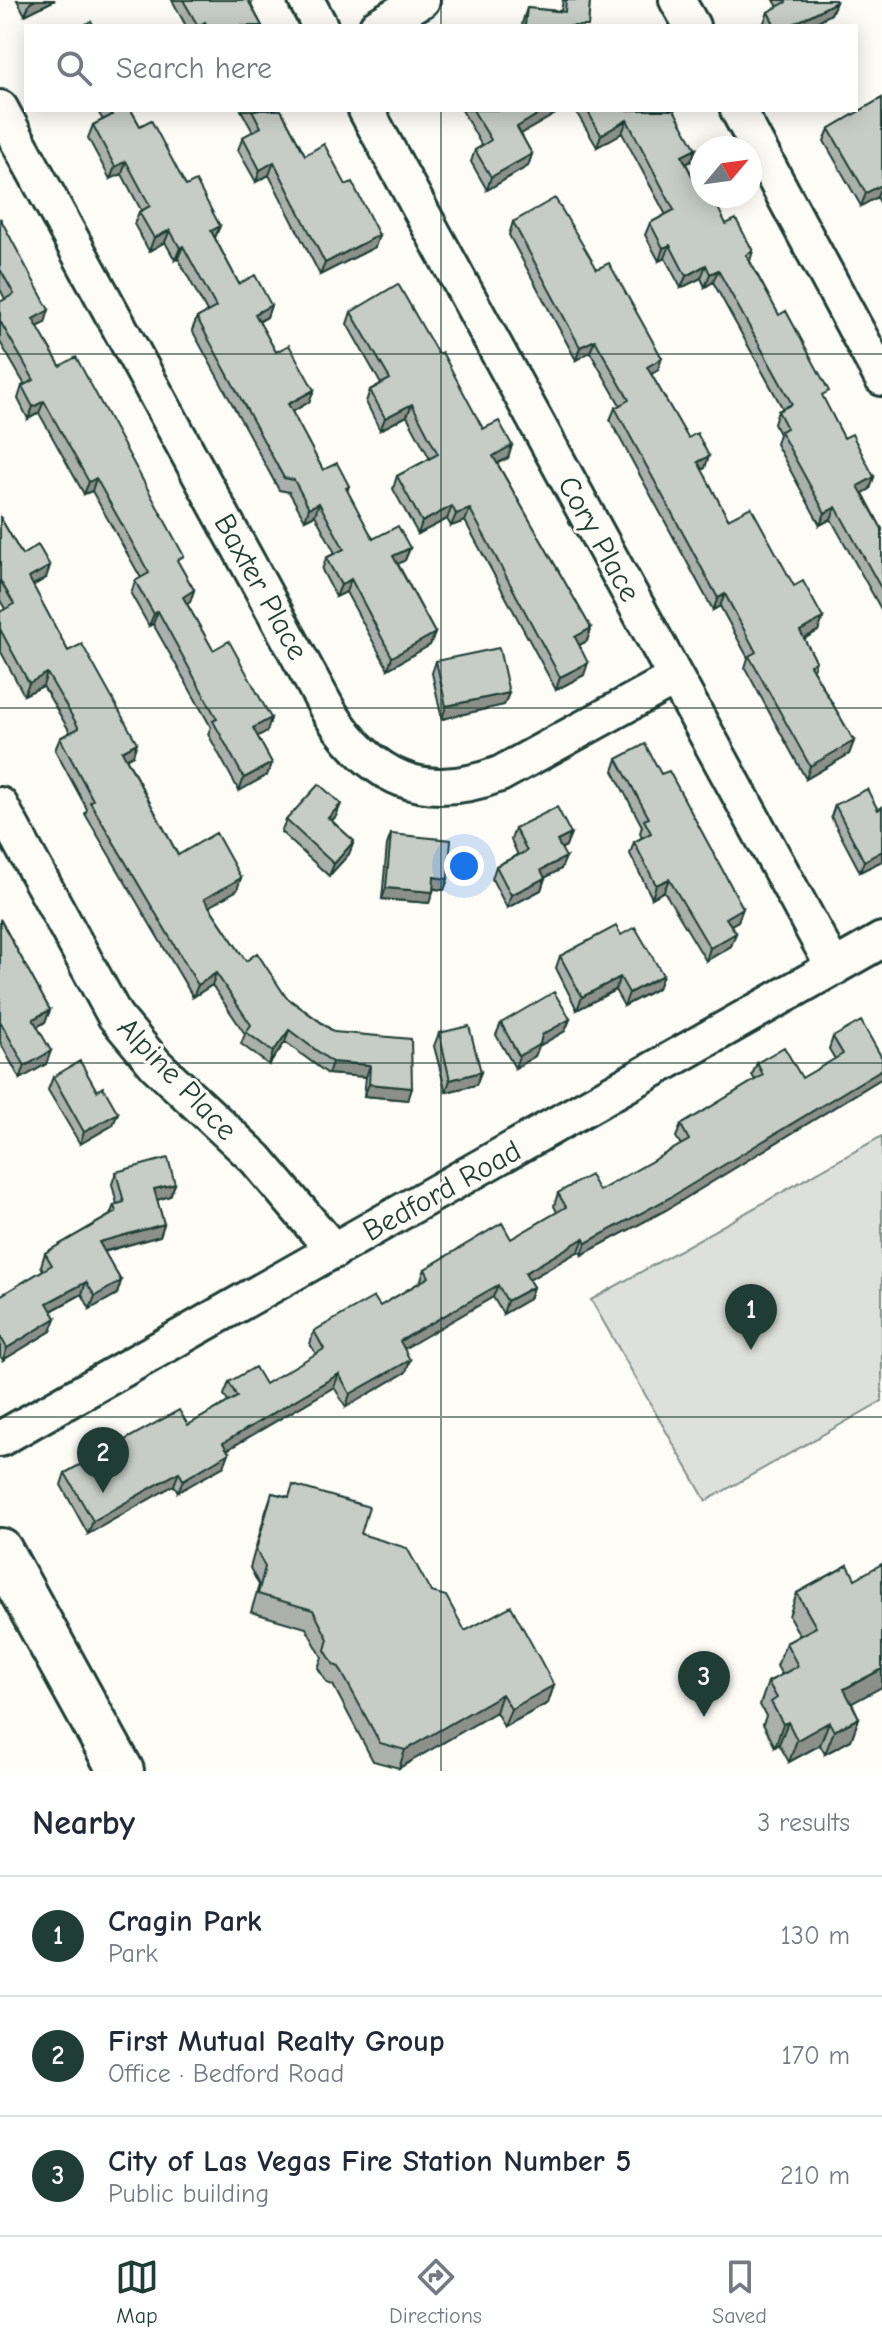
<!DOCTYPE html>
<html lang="en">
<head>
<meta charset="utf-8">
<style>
	body { margin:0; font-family:"Comic Neue",sans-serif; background:#f6f6f7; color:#1f2937 }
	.compass { position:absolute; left:690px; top:136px; width:72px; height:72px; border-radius:50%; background:#fff; box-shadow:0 4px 20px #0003; rotate:61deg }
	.you { position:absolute; left:464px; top:866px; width:28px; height:28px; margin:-20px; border:6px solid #fff; border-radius:50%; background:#1a73e8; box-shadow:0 0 0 12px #1a73e833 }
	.badge { display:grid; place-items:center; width:52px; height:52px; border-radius:50%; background:#1f3d34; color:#fff; font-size:26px; font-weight:700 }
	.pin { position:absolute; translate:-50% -66px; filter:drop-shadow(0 2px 4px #0008) }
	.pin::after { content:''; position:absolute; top:42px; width:28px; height:24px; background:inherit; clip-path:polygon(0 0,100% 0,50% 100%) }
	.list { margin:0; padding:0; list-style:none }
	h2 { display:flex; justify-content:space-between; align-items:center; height:104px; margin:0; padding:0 32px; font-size:34px }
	h2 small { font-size:26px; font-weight:400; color:#747a83 }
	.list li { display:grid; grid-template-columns:52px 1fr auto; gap:24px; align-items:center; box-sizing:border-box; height:120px; padding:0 32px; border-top:2px solid #e0e1e3 }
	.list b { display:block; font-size:30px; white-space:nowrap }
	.list p { margin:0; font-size:26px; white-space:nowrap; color:#747a83 }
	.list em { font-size:26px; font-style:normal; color:#747a83 }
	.icon { flex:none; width:44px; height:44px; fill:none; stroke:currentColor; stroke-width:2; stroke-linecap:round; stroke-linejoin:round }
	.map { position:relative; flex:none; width:882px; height:1771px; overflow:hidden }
	.search { position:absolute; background:#fff; box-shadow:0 4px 20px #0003; left:24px; right:24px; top:24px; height:88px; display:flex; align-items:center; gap:20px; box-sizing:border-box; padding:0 28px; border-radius:0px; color:#747a83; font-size:30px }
	.sheet { height:464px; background:#fff }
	nav { display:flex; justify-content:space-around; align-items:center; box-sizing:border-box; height:112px; border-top:2px solid #e0e1e3; background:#fff; font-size:22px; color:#747a83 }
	nav a { display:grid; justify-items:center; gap:4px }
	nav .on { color:#1f3d34 }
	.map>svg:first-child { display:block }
	.green { fill:#dde0db; stroke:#7e8e88; stroke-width:2 }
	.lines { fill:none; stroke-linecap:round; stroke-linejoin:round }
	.street-casing { stroke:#1f3d34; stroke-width:40 }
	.primary-casing { stroke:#1f3d34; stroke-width:50 }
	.street { stroke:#fdfcf7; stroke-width:34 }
	.primary { stroke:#fdfcf7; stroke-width:44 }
	.wall { fill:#aab0ab; stroke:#1f3d34; stroke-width:2 }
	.shaded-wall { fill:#8b908b; stroke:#1f3d34; stroke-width:2 }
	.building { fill:#c6cdc7; stroke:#1f3d34; stroke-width:2 }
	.grid { fill:none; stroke:#1f3d34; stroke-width:2; stroke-opacity:0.55 }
	.labels { text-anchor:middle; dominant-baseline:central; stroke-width:6; stroke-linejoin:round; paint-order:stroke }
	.street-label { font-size:30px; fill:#1f3d34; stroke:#fdfcf7 }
</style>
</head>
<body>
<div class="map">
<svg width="882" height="1771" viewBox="0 0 882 1771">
	<rect width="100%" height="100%" fill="#fdfcf7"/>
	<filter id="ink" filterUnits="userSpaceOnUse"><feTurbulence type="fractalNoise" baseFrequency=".0125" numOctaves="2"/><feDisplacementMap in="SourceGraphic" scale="16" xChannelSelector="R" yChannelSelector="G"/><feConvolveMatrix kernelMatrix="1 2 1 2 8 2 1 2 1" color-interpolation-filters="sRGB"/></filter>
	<g filter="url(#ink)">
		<path class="green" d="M882,1136v265l-176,100 -115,-201z"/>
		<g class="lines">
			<defs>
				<path id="street" d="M306,0l14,26
					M677,0l15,26
					M377,26l45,-26
					M0,108l329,604c44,67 94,91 171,62l175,-96
					M366,110l468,858
					M738,110l144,268
					M0,805l115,211 41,49 100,94 78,92
					M0,1439l882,-499"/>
				<path id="primary" d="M0,1551l121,220"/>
			</defs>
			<use href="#street" class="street-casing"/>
			<use href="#primary" class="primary-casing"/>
			<use href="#street" class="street"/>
			<use href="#primary" class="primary"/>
		</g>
		<path class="wall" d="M17,0h38l-30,15z
			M172,0h81l-2,5 11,21h-76z
			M563,0h27l-2,26h-66l1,-6 4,-12 34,3z
			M774,0h61l1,2 -5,12 -22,12h-45l-1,-1 5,-13 10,-5z
			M882,98v108l-5,-9 -16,9 -37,-65 5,-12z
			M97,110h34l9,16 75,112 24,46 32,21 -4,12 -8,5 17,30 38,38 -5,12 -17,10 31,58 26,16 -2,6 26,47 37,9 -5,12 -7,4 37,69 -5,12 -42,24 -42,-77 -10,5 -14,-27 4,-12 9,-5 -20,-38 -10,5 -16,-28 -10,-2 -87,-160 5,-12 10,-6 -29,-54 -3,2 -10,-18 -16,9 -15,-27 5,-12 2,-2 -19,-36 -12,5 -22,-41 5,-13 10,-5z
			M241,110h40l24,45 41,30 33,50 -4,12 -55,28 -51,-100 -13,7 -18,-32 5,-13 10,-5z
			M462,110h100l-41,24 11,20 -4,12 -41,24 -16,-28 4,-12 7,-4z
			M575,110h99l17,51 -5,3 16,30 24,30 27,27 -3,10 94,177 30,39 -4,12 -7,4 19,36v82l-51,-92 -11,6 -44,-81 3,-10 -5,-10 4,-13 5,-2 -70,-127 -8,5 -4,-9 -20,10 -16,-30 -6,3 -14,-26 5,-12 16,-8 -44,-82 -25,14z
			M0,218l45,105 -8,4 157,263 -4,12 -3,2 26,46 58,68 -4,13 -10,5 15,27 -5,12 -28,16 -31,-57 3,-7 -58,-103 -4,2 -18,-32 4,-13 6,-3 -49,-87 -8,3 -45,-81 -11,6 -10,-20 4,-13 3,-1 -25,-43v-40l5,-3 -5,-10z
			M513,222l145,148 -7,4 54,94 -3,2 26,49 66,67 29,32 -5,13 -14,8 12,22 -3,9 41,71 -5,13 -43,25 -61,-111 3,-10 -28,-52 -7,4 -103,-190 5,-12 5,-3 -30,-53 -14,8 -67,-125z
			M351,312l87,42 45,75 29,16 -4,13 -11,5 94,165 -4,13 -8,4 5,30 -28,15 -91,-169 -14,5 -4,-7 -29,15 -25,-45 4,-13 33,-17 -23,-43 -27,14 -14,-28 4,-12 11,-6 -34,-60z
			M0,517l22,38 24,23 -13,8 35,65 65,104 -7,3 52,97 59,35 -28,16 37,55 40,36 126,91 -4,12 -44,-4 2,-19 -38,-3 -43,-32 -16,23 -28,-21 4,-10 -33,-49 -19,12 -108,-183 2,-5 -32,-59 5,-12 10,-6 -27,-46 -19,9 -24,-45v-38l5,-3 -5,-9z
			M436,661l73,32 -5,12 -62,14 -10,-46z
			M617,759l44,15 82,134 -5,13 -7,4 5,8 -5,13 -25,15 -42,-70 -12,7 -22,-44 4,-12 8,-4 -2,-5 2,-7 -29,-55z
			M835,805l43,5 4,-3v54l-22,11 -29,-55z
			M336,816l-4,5 22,20 -5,13 -20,22 -48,-44 5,-12z
			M515,828l56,6 -5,12 -4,2 -1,21 -16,9 -4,12 -34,18 -15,-29 4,-13 22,-11 -7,-15z
			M391,834l57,45 -4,11 -11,-1 -4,14 -47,-4 5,-54z
			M0,919l50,91 -5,12 -8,5 9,37 -26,15 -20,-37z
			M621,935l42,40 -5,13 -34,18 -9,-16 -38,20 -21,-42 4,-12z
			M570,1019l-5,12 -26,15 -4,10 -20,12 -19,-33 5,-12z
			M439,1033l42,39 -5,13 -30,7 -12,-46z
			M833,1037l49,41 -216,132 -84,45 -3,-4 -50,29 4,7 -4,12 -26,15 -10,-17 -89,51 2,24 -60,35 -12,-20 -107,63 2,3 -5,13 -46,26 -4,-7 -86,49 -27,-49 4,-12 123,-48 40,-23 -4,-7 5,-13 36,2 51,-30 -6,-10 4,-13 66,-25 40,-24 5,-13 86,-30 46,-27 -3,-6 4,-13 41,-2 82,-46 -5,-8 5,-12 74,-45 -3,-5 5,-12 45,15 33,-19 -6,-10z
			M53,1077l60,48 -33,19 -32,-54z
			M116,1172l59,12 -5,12 -13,4 7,24 -4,12 -56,16 17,29 -4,13 -27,15 -8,-15 -31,17 5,7 -5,13 -48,29 -3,-4v-60l43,-26 -2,-4 4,-13 65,-38 4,-10 3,-1 -5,-20z
			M293,1485l68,49 70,58 34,39 89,54 -6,18 -44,24 -8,-15 -97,56 -26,-7 -40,-76 -6,-2 -9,-15 4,-11 -16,-29 -55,-16 8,-27 -9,-17 16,-57 6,-18 17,4z
			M848,1565l4,138 7,15 -8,22 -26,14 -5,-9 -31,17 -10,-18 -4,3 -12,-23 3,-8 -6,-11 8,-23 14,-7 -5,-9 9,-23 14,-7 -11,-20 8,-23z"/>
		<path class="shaded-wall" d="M36,0h19l-30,15 5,-12z
			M836,2l-5,12 -22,12h-19z
			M545,110h17l-50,29 5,-12z
			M627,120l-5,13 -25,14 4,-12z
			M696,149l-5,12 -14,8 5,-13z
			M532,154l-4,12 -41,24 4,-13z
			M126,161l-4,13 -12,5 5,-12z
			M274,162l-5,13 -13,7 4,-12z
			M882,184l-5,13 -16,9 5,-13z
			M220,226l-5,12 -4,-7z
			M170,230l-5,12 -16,9 5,-13z
			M379,235l-4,12 -55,28 5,-12z
			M670,245l-5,13 -6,3 4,-13z
			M183,246l-5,12 -3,2 5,-12z
			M706,265l-5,13 -20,10 5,-12z
			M718,270l-5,12 -8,5 5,-13z
			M271,305l-4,12 -17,9 5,-12z
			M49,310l-4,13 -17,9 5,-13z
			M595,340l-5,12 -14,8 4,-13z
			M662,358l-4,12 -16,10 5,-13z
			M314,390l-5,12 -26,15 5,-13z
			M44,401l-5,12 -11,6 5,-12z
			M412,404l-5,12 -27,14 5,-12z
			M512,445l-4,13 -20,10 5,-12z
			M709,456l-4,12 -11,6 4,-12z
			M874,477l-4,12 -16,9 4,-12z
			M96,478l-4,13 -8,3 5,-12z
			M319,503l-4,12 -10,5 4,-12z
			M452,506l-5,13 -29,15 4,-12z
			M836,507l-5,12 -11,6 5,-12z
			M470,509l-5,12 -14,5 5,-12z
			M410,548l-5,12 -16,9 4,-13z
			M50,566l-4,12 -22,12 5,-12z
			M351,579l-5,13 -10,5 5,-12z
			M194,590l-4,12 -12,7 5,-12z
			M725,594l-5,12 -7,4 5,-12z
			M158,611l-5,13 -4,2 5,-12z
			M823,618l-5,13 -23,12 5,-12z
			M591,628l-4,13 -17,9 5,-13z
			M435,633l-5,12 -42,24 4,-12z
			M588,663l-4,12 -28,15 4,-13z
			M47,673l-4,13 -19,9 5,-12z
			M509,693l-5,12 -62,14 4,-13z
			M271,718l-4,13 -18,10 4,-13z
			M854,741l-5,13 -43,25 4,-13z
			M137,743l-4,12 -15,8 4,-12z
			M272,763l-5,12 -28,16 5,-13z
			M341,804l-5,12 -13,14 5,-12z
			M571,834l-5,12 -13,7 4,-12z
			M354,841l-5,13 -20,22 5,-12z
			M882,851v10l-22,11 4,-11z
			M566,857l-5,12 -24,13 4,-12z
			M434,877l14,2 -4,11 -14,-2z
			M241,878l-4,12 -37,22 4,-13z
			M545,878l-4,12 -34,18 4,-13z
			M669,879l-5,12 -12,7 4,-13z
			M386,888l47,4 -4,11 -47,-4z
			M743,908l-5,13 -16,9 4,-12z
			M736,933l-5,13 -25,15 4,-13z
			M216,973l-4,12 -19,12 5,-12z
			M663,975l-5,13 -34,18 5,-13z
			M620,977l-5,13 -38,20 5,-13z
			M50,1010l-5,12 -17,10 5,-13z
			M570,1019l-5,12 -26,15 -4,10 -20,12 4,-12 23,-21z
			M289,1030l-4,12 -16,23 4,-13z
			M51,1051l-5,13 -26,15 5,-13z
			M332,1062l38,3 -4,12 -38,-3z
			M882,1069v9l-216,132 -84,45 4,-12z
			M481,1072l-5,13 -30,7 4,-12z
			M369,1084l43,4 -4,12 -44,-4z
			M118,1113l-5,12 -33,19 4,-12z
			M175,1184l-5,12 -20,6 4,-13z
			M164,1224l-4,12 -66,18 5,-12z
			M584,1238l-5,13 -59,34 5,-12z
			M121,1281l-4,13 -27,15 5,-13z
			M86,1282l-4,12 -40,22 5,-13z
			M498,1285l-5,12 -98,57 5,-13z
			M533,1287l-4,12 -26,15 4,-13z
			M56,1318l-5,13 -48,29 4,-12z
			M410,1360l-4,12 -60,35 4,-13z
			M339,1374l-5,13 -116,68 5,-12z
			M229,1453l-5,13 -46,26 5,-12z
			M179,1472l-5,13 -86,49 5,-13z
			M882,1669v18l-46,25 8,-23z
			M554,1685l-6,18 -44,24 7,-18z
			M502,1694l-6,18 -97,56 6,-18z
			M859,1718l-8,22 -26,14 9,-23z
			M788,1722l-9,22 -4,3 8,-23z
			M829,1722l-9,23 -31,17 8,-22z"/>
		<path class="building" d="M183,0h65l14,26h-55l-2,-4 -7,4z
			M566,0h24l-2,26h-63l2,-18 38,4z
			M785,0h50l1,2 -46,24h-15l-7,-14 18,-10z
			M91,21l3,5h-12z
			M882,98v87l-16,8 -37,-64z
			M109,110h22l9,16 11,-6 35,66 10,-5 24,45 -9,5 28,53 16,-9 16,30 -16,9 21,38 13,-7 25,45 -26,14 35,66 14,-7 12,23 -3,2 27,51 25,-13 12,22 -17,8 42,77 -43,24 -41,-78 -10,6 -15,-27 18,-9 -25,-46 -10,5 -15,-28 -10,-2 -87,-160 19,-11 -33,-61 -3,2 -10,-18 -16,8 -15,-26 11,-6 -24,-45 -11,6 -22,-42 19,-10z
			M252,110h29l24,45 19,-11 22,41 6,-3 27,53 -54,28 -51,-101 -14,8 -17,-33 18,-10z
			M473,110h72l-28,17 15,27 -41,23 -16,-27 16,-10z
			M587,110h87l22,39 -14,7 20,40h10l14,28 10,-5 17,32 -7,4 33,60 7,-4 43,80 -7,4 22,43 8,-4 22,43 -16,9 24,43v61l-46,-83 -11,6 -45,-82 7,-3 -9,-17 14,-7 -74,-134 -8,4 -4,-9 -20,11 -16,-31 -7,3 -13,-25 24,-13 -47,-90 -26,15z
			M555,198l42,71 12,-6 53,95 -15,9 41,71 9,-5 12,23 -11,6 30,57 23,-12 43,79 9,-5 20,37 -23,13 16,30 -6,4 44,76 -44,25 -61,-110 7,-4 -31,-58 -7,4 -103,-190 14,-8 -34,-60 -15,7 -67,-125z
			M0,218l49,92 -16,9 27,47 16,-9 108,199 -7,4 17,30 -11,7 30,53 16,-9 42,77 -18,10 19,35 -28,15 -31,-57 4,-2 -59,-108 -4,3 -19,-33 14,-8 -53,-95 -7,4 -45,-81 -11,6 -11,-21 12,-6 -34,-59v-19l14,-8 -14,-25z
			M398,284l40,70 4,-2 41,77 16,-8 13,24 -19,11 98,172 -16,9 13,26 -28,14 -90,-168 -14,5 -4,-8 -30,16 -25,-46 41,-22 -26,-50 -27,14 -15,-28 20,-11 -39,-67z
			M0,517l22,38 16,-10 12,21 -21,12 39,73 14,-7 55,99 -15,8 56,104 38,-22 25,45 -37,21 42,62 11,-8 29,44 48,35 77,7 1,49 -43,-4 1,-19 -38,-3 -43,-32 -16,22 -27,-20 5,-7 -35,-52 -18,12 -108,-183 3,-2 -33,-62 19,-10 -32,-55 -18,10 -29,-54v-17l14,-8 -14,-24z
			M499,648l10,45 -63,13 -10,-45z
			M645,744l16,30 8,-3 74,137 -17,10 10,15 -26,15 -41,-69 -13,6 -22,-43 17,-9 -7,-13 5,-2 -32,-59z
			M319,784l22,20 -13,14 26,23 -20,23 -48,-44z
			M867,789l11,21 4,-3v44l-18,10 -29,-56z
			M557,807l14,27 -14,7 9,16 -25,13 4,8 -34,17 -15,-29 31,-15 -12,-23z
			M391,834l60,6 -3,39 -14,-2 -1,15 -47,-4z
			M0,919l50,91 -17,9 18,32 -26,15 -25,-45z
			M616,926l5,9 14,-8 28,48 -34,18 -9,-16 -38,20 -22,-41z
			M554,992l16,27 -28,16 -2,9 -21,12 -18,-33z
			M861,1021l21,37v11l-211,128 -85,46 -2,-5 -59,35 8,14 -26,14 -9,-16 -98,56 10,19 -60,34 -11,-20 -116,69 6,10 -46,27 -4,-8 -86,49 -28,-48 114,-63 9,15 49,-28 -8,-15 26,-15 10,17 59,-35 -10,-18 60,-34 6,9 49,-29 -4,-8 77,-46 9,16 55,-32 -8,-14 32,-18 9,16 90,-51 -8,-15 82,-50 -6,-12 27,-16 18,31 41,-24 -10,-17z
			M469,1026l12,46 -31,8 -11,-47z
			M80,1061l17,30 6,-4 15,26 -34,19 -31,-55z
			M168,1158l7,26 -21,5 10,35 -65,18 22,39 -26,15 -9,-14 -39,21 9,15 -49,30 -7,-12v-40l52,-31 -7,-12 71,-41 -2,-7 10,-3 -8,-30z
			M293,1485l76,22 -8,27 46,14 24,44 15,4 19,35 46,-25 43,79 -43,24 -9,-15 -97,56 -25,-7 -41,-76 -5,-2 -9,-15 3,-11 -15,-29 -55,-16 7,-27 -9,-17 16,-57 17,4z
			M882,1564v105l-38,20 15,29 -25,13 -5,-9 -32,18 -9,-18 -5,2 -12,-22 6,-4 -9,-16 30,-16 -12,-23 30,-16 -19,-34 51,-28 7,14z"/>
	</g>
	<path class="grid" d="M441,0v26M441,110v1661M0,354h882M0,708h882M0,1063h882M0,1417h882"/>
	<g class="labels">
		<g class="street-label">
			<text transform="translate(599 539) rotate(61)">Cory Place</text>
			<text transform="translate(261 587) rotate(61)">Baxter Place</text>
			<text transform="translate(177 1079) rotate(46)">Alpine Place</text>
			<text transform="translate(442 1191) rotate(-29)">Bedford Road</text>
		</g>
	</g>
</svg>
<svg class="compass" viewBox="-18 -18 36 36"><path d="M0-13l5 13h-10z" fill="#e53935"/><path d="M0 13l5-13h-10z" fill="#747a83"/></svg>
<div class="you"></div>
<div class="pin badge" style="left:751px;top:1350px">1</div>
<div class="pin badge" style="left:103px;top:1493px">2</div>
<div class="pin badge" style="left:704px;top:1717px">3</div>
<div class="search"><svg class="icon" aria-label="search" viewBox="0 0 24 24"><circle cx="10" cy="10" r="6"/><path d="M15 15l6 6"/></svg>Search here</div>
</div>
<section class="sheet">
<h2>Nearby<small>3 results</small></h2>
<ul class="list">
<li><span class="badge">1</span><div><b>Cragin Park</b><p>Park</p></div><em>130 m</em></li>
<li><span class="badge">2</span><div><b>First Mutual Realty Group</b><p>Office · Bedford Road</p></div><em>170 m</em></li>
<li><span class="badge">3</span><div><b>City of Las Vegas Fire Station Number 5</b><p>Public building</p></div><em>210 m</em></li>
</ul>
</section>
<nav>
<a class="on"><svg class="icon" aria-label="map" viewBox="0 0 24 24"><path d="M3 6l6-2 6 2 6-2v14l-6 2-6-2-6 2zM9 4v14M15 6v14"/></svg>Map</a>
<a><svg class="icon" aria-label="directions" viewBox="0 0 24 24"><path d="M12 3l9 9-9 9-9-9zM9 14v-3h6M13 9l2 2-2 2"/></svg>Directions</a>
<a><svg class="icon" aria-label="saved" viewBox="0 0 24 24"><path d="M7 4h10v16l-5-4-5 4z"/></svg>Saved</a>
</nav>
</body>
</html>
